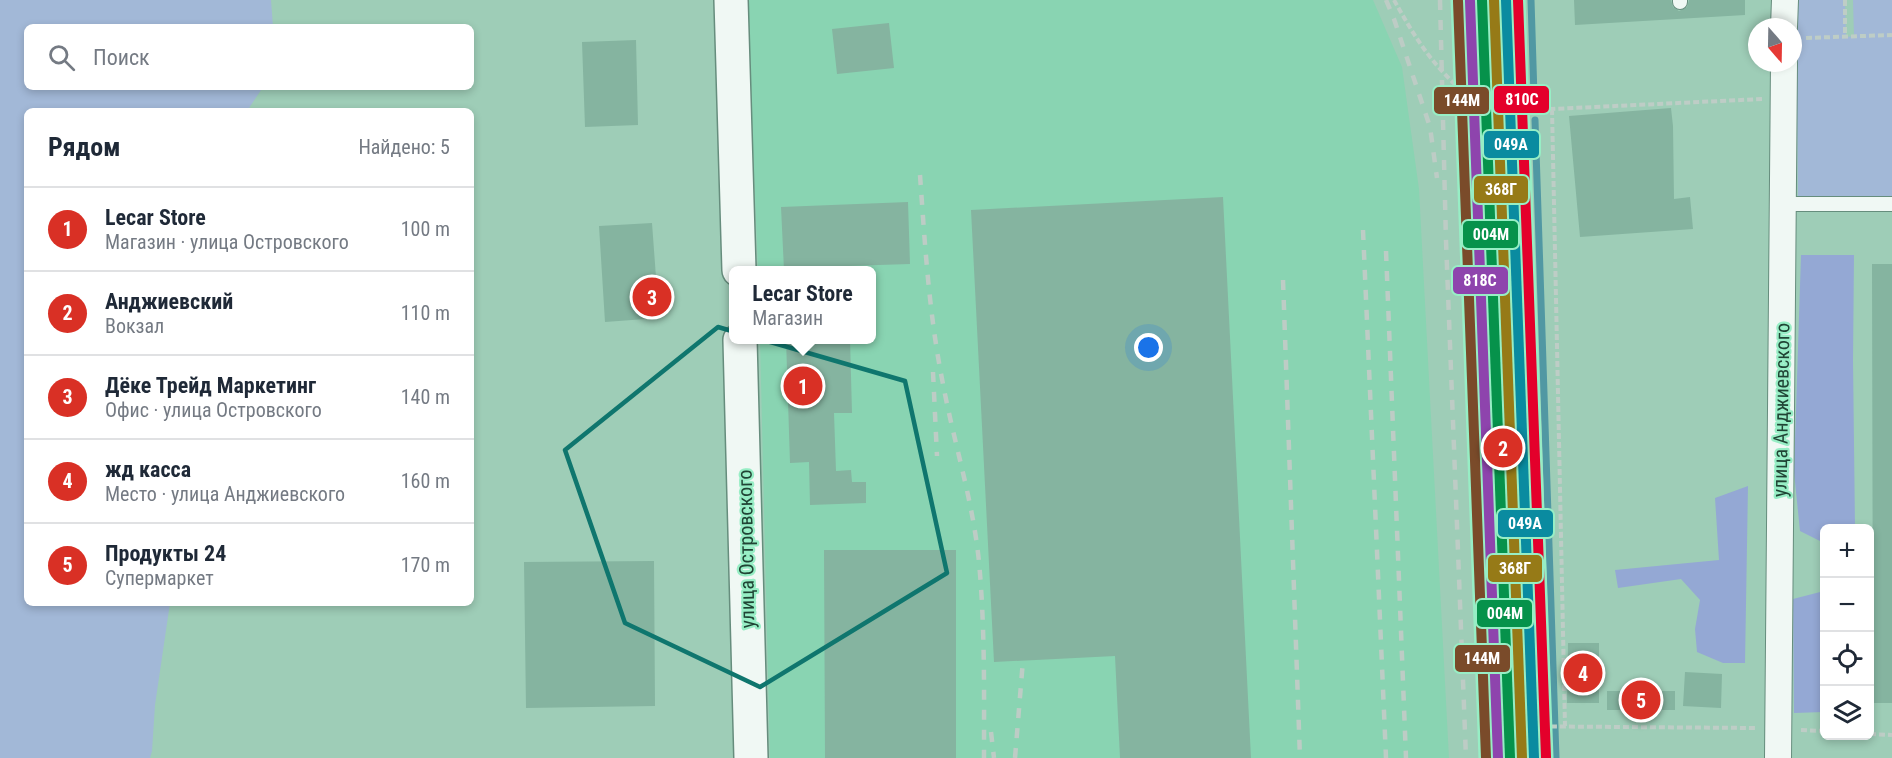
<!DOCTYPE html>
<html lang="ru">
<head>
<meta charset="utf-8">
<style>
	body { margin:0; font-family:"Roboto Condensed",sans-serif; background:#f6f6f7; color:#1f2937 }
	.controls { position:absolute; right:18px; bottom:18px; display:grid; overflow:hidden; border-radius:9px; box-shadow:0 3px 9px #0003 }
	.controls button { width:54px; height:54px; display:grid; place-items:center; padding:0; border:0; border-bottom:2px solid #e0e1e3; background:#fff; color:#1f2937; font:30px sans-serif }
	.compass { position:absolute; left:1748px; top:18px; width:54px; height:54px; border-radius:50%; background:#fff; box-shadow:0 3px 9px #0003; rotate:160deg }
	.you { position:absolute; left:1149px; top:348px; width:21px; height:21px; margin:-15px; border:4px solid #fff; border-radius:50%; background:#1a73e8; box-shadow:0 0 0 9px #1a73e833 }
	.badge { display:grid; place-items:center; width:39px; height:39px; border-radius:50%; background:#d93025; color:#fff; font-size:20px; font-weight:700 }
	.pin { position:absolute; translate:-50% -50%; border:3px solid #fff; box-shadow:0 2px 6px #0006 }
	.popup { position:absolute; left:729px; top:266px; width:147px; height:78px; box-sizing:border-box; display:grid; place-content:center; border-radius:9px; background:#fff; filter:drop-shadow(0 2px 4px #0005); font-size:20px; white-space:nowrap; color:#747a83 }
	.popup b { font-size:22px; color:#1f2937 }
	.popup::after { content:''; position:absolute; left:50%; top:100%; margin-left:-12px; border:12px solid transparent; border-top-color:#fff }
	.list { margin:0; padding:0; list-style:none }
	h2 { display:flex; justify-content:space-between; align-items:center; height:78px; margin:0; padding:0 24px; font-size:26px }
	h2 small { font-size:20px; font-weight:400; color:#747a83 }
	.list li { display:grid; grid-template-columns:39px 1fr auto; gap:18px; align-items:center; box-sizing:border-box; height:84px; padding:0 24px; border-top:2px solid #e0e1e3 }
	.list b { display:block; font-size:22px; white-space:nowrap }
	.list p { margin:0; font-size:20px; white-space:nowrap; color:#747a83 }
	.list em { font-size:20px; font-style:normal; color:#747a83 }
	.icon { flex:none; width:33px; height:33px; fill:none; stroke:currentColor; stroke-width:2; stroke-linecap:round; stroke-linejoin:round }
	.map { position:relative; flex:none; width:1892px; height:758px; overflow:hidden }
	.search { position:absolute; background:#fff; box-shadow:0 3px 9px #0003; left:24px; top:24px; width:450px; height:66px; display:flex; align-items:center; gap:15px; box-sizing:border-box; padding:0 21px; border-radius:9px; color:#747a83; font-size:22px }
	.panel { position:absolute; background:#fff; box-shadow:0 3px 9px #0003; left:24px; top:108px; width:450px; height:498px; border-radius:9px }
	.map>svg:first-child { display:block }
	.built { fill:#89d4b2 }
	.green { fill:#a2b8d7 }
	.forest { fill:#94a8d4 }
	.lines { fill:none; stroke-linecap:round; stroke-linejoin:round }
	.stream { stroke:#5198a3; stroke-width:7 }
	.building { fill:#85b4a0 }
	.service-casing { stroke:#668d7d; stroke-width:16 }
	.minor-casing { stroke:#668d7d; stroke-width:28 }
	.tertiary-casing { stroke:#668d7d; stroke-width:36 }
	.path { stroke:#becdc6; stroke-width:4; stroke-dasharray:6 3; stroke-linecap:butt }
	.service { stroke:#f0f8f4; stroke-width:14 }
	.minor { stroke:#f0f8f4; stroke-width:26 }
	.tertiary { stroke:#f0f8f4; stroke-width:33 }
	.rail { stroke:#bdccc5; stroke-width:4.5; stroke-dasharray:10 10; stroke-linecap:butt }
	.rail-1-casing { stroke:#97eec5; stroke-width:15 }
	.rail-2-casing { stroke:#97eec5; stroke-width:15 }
	.rail-3-casing { stroke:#97eec5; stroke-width:15 }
	.rail-4-casing { stroke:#97eec5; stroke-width:15 }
	.rail-5-casing { stroke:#97eec5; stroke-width:15 }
	.rail-6-casing { stroke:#97eec5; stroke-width:15 }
	.rail-1 { stroke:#967a17; stroke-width:10 }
	.rail-2 { stroke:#06924b; stroke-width:10 }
	.rail-3 { stroke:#0a8ba0; stroke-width:10 }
	.rail-4 { stroke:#8e44ad; stroke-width:10 }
	.rail-5 { stroke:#e4002b; stroke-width:10 }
	.rail-6 { stroke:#7a4b2a; stroke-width:10 }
	.marked { fill:none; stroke:#0f766e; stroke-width:4.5; stroke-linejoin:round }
	.labels { text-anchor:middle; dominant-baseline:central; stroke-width:4.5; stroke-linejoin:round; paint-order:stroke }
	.street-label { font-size:20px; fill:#204434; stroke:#97eec5 }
	.line-badge { stroke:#97eec5; stroke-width:2 }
	.badge-label { font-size:16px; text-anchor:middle; font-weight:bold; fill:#fff }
</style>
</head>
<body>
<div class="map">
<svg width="1892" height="758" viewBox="0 0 1892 758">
	<rect width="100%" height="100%" fill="#9ecdb7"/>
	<path class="built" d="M747,0h626l29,67 17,122 30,569h-679l-10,-418h112v-70h-114z"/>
	<path class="green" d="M0,0h271l2,27h-246v60h236l-16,24h-220v492h143l-15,102 -3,46 -2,7h-150z
		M1796,0h49l1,37 8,-1 -1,-36h39v204h-94z"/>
	<path class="forest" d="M1801,255h53l-1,105 2,168h-31v15l-24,-12 -6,-59z
		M1748,486l-3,177h-22l-26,-11 -2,-23 5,-29 -19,-21 -63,9 -3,-18 104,-10 -4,-62z
		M1824,591v121l-30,1 -1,-114z"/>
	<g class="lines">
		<path class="stream" d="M1531,0l3,96
			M1535,120l21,638"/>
	</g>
	<path class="building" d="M1574,0h97l2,7 6,4 8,-4 2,-7h56v15l-170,10z
		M889,23l5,45 -57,6 -5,-45z
		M636,40l2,85 -53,2 -3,-85z
		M1671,108l2,18 1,73 16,-2 3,32 -113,8 -11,-121z
		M1223,197l28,561h-131l-5,-102 -121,6 -23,-452z
		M908,202l2,62 -63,2v4h-63l-3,-63z
		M652,223l7,95 -54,4 -6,-96z
		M1872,264h20v439h-19z
		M786,339h64l2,74h-18l2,58 15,-1 1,12h14v21l-56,2 -1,-43 -19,1z
		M824,550h132v208h-131z
		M654,561l1,145 -129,2 -2,-146z
		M1568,643h31v60h-32z
		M1685,672l37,2 -1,34 -38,-2z
		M1607,691h68v19h-68z"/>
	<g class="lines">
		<defs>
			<path id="service" d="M1680,0v2
				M1783,204h109"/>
			<path id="minor" d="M1784,27l1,-27
				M1778,758l6,-695"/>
			<path id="tertiary" d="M731,0l8,270
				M740,340l11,418"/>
		</defs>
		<use href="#service" class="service-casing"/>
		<use href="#minor" class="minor-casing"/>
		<use href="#tertiary" class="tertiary-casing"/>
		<path class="path" d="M1394,0c14,25 29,51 49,72 10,11 20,20 30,31l79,6 210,-10
			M1845,0v37
			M1806,38l86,-3
			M1552,109l13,617
			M1490,640l3,86 262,2
			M1533,697l2,29
			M1801,730l23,1
			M1870,734l22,1"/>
		<use href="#service" class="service"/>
		<use href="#minor" class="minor"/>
		<use href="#tertiary" class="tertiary"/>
		<path class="rail" d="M1386,0l8,19 36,108 7,51
			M1440,0l6,241 20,517
			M1457,0l27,758
			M920,175c5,70 9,140 23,209 11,59 30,117 36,178 6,65 5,131 5,196
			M1363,230l23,528
			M1386,251l20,507
			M1283,280l17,478
			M933,372l4,84
			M991,732l3,26
			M1015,758l8,-98"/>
		<defs>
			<path id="rail-1" d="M1494,0l28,758"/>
			<path id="rail-2" d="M1482,0l28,758"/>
			<path id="rail-3" d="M1506,0l28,758"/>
			<path id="rail-4" d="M1470,1l28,757"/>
			<path id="rail-5" d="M1518,0l28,757"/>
			<path id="rail-6" d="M1458,1l28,757"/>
		</defs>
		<use href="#rail-1" class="rail-1-casing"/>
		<use href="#rail-2" class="rail-2-casing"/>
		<use href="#rail-3" class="rail-3-casing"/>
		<use href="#rail-4" class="rail-4-casing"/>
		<use href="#rail-5" class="rail-5-casing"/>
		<use href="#rail-6" class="rail-6-casing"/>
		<use href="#rail-1" class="rail-1"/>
		<use href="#rail-2" class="rail-2"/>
		<use href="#rail-3" class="rail-3"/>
		<use href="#rail-4" class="rail-4"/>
		<use href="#rail-5" class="rail-5"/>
		<use href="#rail-6" class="rail-6"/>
	</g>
	<path class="marked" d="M718,327l187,54 42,192 -187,114 -135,-64 -60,-173z"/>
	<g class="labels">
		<g class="street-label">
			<text transform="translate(1781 410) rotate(-89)">улица Анджиевского</text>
			<text transform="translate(746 549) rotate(-91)">улица Островского</text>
		</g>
	</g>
	<g class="line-badge">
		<rect x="1493" y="85" width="57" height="29" rx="6" fill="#e4002b"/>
		<rect x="1433" y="86" width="57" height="29" rx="6" fill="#7a4b2a"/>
		<rect x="1483" y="130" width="57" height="29" rx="6" fill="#0a8ba0"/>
		<rect x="1473" y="175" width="56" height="29" rx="6" fill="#967a17"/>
		<rect x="1462" y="220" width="57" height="29" rx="6" fill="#06924b"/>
		<rect x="1452" y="266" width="57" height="29" rx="6" fill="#8e44ad"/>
		<rect x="1497" y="509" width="57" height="29" rx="6" fill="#0a8ba0"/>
		<rect x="1487" y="554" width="56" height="29" rx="6" fill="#967a17"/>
		<rect x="1476" y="599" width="57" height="29" rx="6" fill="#06924b"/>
		<rect x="1454" y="644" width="57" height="29" rx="6" fill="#7a4b2a"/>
	</g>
	<g class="badge-label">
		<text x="1522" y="105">810С</text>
		<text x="1462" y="106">144М</text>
		<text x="1511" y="150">049А</text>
		<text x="1501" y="195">368Г</text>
		<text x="1491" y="240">004М</text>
		<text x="1480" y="286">818С</text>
		<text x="1525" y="529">049А</text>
		<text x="1515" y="574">368Г</text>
		<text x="1505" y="619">004М</text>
		<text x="1482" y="664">144М</text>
	</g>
</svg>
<div class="controls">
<button>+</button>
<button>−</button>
<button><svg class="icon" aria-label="locate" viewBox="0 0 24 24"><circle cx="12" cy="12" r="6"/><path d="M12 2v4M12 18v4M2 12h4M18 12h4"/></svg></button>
<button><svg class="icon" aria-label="layers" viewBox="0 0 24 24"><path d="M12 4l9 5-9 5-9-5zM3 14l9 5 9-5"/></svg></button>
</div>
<svg class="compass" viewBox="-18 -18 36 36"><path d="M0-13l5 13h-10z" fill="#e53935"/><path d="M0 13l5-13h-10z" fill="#747a83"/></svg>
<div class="you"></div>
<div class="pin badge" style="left:803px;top:386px">1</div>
<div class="popup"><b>Lecar Store</b>Магазин</div>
<div class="pin badge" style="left:1503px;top:448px">2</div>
<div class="pin badge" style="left:652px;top:297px">3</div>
<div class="pin badge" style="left:1583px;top:673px">4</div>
<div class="pin badge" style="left:1641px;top:700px">5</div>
<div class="search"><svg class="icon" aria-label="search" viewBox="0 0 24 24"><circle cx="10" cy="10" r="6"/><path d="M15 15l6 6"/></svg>Поиск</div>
<section class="panel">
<h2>Рядом<small>Найдено: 5</small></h2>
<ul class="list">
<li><span class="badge">1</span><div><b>Lecar Store</b><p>Магазин · улица Островского</p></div><em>100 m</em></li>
<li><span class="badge">2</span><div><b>Анджиевский</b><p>Вокзал</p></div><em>110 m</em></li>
<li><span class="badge">3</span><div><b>Дёке Трейд Маркетинг</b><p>Офис · улица Островского</p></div><em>140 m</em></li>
<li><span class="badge">4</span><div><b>жд касса</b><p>Место · улица Анджиевского</p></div><em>160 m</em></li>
<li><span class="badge">5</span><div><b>Продукты 24</b><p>Супермаркет</p></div><em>170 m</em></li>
</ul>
</section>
</div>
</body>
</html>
